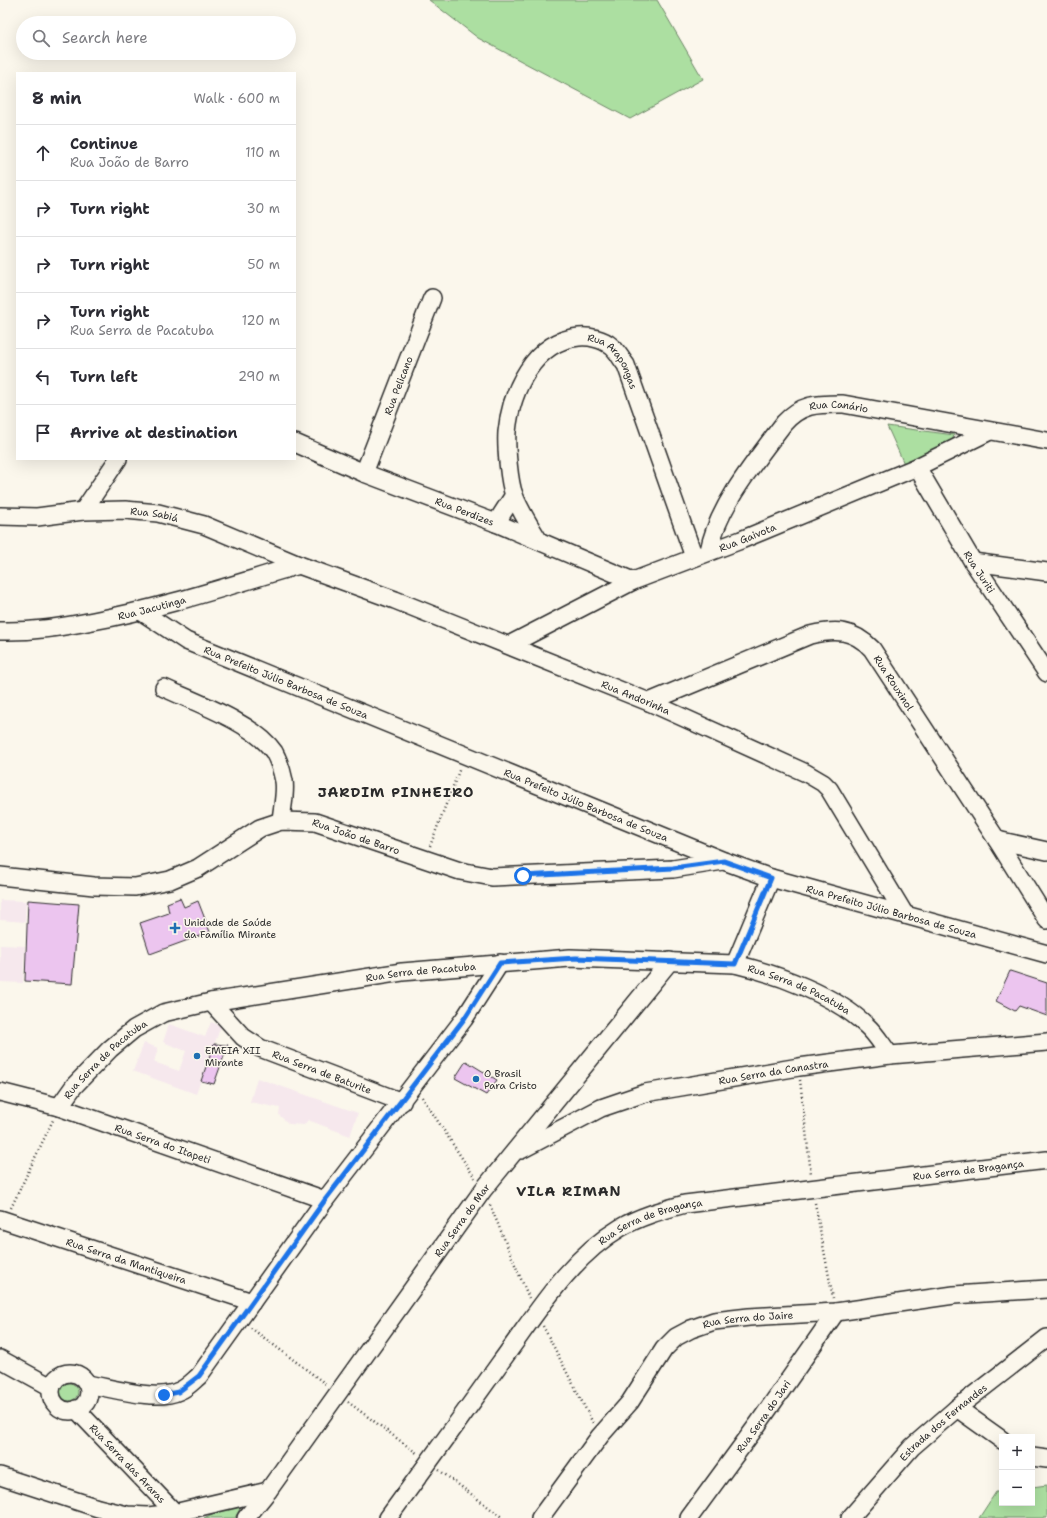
<!DOCTYPE html>
<html lang="en">
<head>
<meta charset="utf-8">
<style>
	body { margin:0; font-family:"Shantell Sans",sans-serif; background:#f7f7f7; color:#2b2b33 }
	.controls { position:absolute; right:12px; bottom:12px; display:grid; overflow:hidden; border-radius:0px; box-shadow:0 4px 16px #0002 }
	.controls button { width:36px; height:36px; display:grid; place-items:center; padding:0; border:0; border-bottom:1px solid #e1e1e2; background:#fff; color:#2b2b33; font:20px sans-serif }
	.stop { position:absolute; width:12px; height:12px; margin:-9px; border:3px solid #1a73e8; border-radius:50%; background:#fff }
	.stop.end { background:#1a73e8; border-color:#fff; box-shadow:0 1px 4px #0008 }
	.list { margin:0; padding:0; list-style:none }
	h2 { display:flex; justify-content:space-between; align-items:center; height:52px; margin:0; padding:0 16px; font-size:17px }
	h2 small { font-size:13px; font-weight:400; color:#7c7c81 }
	.list li { display:grid; grid-template-columns:26px 1fr auto; gap:12px; align-items:center; box-sizing:border-box; height:56px; padding:0 16px; border-top:1px solid #e1e1e2 }
	.list b { display:block; font-size:15px; white-space:nowrap }
	.list p { margin:0; font-size:13px; white-space:nowrap; color:#7c7c81 }
	.list em { font-size:13px; font-style:normal; color:#7c7c81 }
	.icon { flex:none; width:22px; height:22px; fill:none; stroke:currentColor; stroke-width:2; stroke-linecap:round; stroke-linejoin:round }
	.map { position:relative; flex:none; width:1047px; height:1518px; overflow:hidden }
	.search { position:absolute; background:#fff; box-shadow:0 4px 16px #0002; left:16px; top:16px; width:280px; height:44px; display:flex; align-items:center; gap:10px; box-sizing:border-box; padding:0 14px; border-radius:22px; color:#7c7c81; font-size:15px }
	.panel { position:absolute; background:#fff; box-shadow:0 4px 16px #0002; left:16px; top:72px; width:280px; height:388px; border-radius:0px }
	.map>svg:first-child { display:block }
	.built { fill:#f6e8ed }
	.green { fill:#acdfa1; stroke:#6c8566 }
	.building { fill:#ecc5ef; stroke:#2b2b2b }
	.lines { fill:none; stroke-linecap:round; stroke-linejoin:round }
	.minor-casing { stroke:#2b2b2b; stroke-width:20 }
	.path { stroke:#2b2b2b; stroke-width:2.5; stroke-dasharray:1 3; stroke-linecap:butt }
	.minor { stroke:#fbf7ec; stroke-width:17 }
	.route { stroke:#1a73e8; stroke-width:5 }
	.poi-dot { fill:#1f6fb2; stroke:#fbf7ec; stroke-width:1.5 }
	.labels { text-anchor:middle; dominant-baseline:central; stroke-width:3; stroke-linejoin:round; paint-order:stroke }
	.street-label { font-size:10px; fill:#2b2b2b; stroke:#fbf7ec }
	.poi-label { font-size:10px; fill:#2b2b2b; stroke:#fbf7ec; text-anchor:start }
	.district-label { font-size:14px; font-weight:bold; letter-spacing:1px; fill:#2b2b2b; stroke:#fbf7ec }
</style>
</head>
<body>
<div class="map">
<svg width="1047" height="1518" viewBox="0 0 1047 1518">
	<rect width="100%" height="100%" fill="#fbf7ec"/>
	<filter id="ink" filterUnits="userSpaceOnUse"><feTurbulence type="fractalNoise" baseFrequency=".025" numOctaves="2"/><feDisplacementMap in="SourceGraphic" scale="8" xChannelSelector="R" yChannelSelector="G"/><feConvolveMatrix kernelMatrix="1 2 1 2 8 2 1 2 1" color-interpolation-filters="sRGB"/></filter>
	<g filter="url(#ink)">
		<path class="built" d="M0,900l26,1 -1,21 -25,-2z
			M0,945l25,1 -2,37 -23,-1z
			M211,1022l10,4 -25,68 -63,-23 11,-28 14,5 -4,14 25,9 7,-20 -23,-9 6,-18 36,13z
			M257,1078l101,35 -8,23 -42,-16 -4,5 -15,-1 -10,-9 1,-7 -30,-6z"/>
		<path class="green" d="M429,0h228l46,79 -73,40 -152,-81z
			M887,426l67,9 -2,7 -47,24z
			M60 1392a9 9 0 1 1 18 0a9 9 0 1 1-18 0Z
			M1047,1485v33h-68l17,-26h6v11h30v-16z
			M239,1501l4,2 -8,15h-31z"/>
		<path class="building" d="M180,898l4,9 14,-6 12,31 -60,22 -10,-31 29,-10 -2,-10z
			M28,900l51,4 -7,80 -47,-3z
			M1010,971l37,12v33l-28,-10 -4,5 -19,-10z
			M214,1044l14,1 -14,39 -13,-3z
			M466,1061l31,19 -11,15 -31,-17z"/>
		<g class="lines">
			<defs>
				<g id="minor">
					<path id="s1" d="M295,443l69,30 132,50 137,58"/>
					<path id="s2" d="M917,467l56,95 74,111"/>
					<path id="s3" d="M364,473l68,-175"/>
					<path d="M83,511l35,-52"/>
					<path id="s4" d="M0,516l37,1 46,-6 42,-1 33,3 46,12 95,40 96,35 254,102 157,71 17,10 6,6 76,126"/>
					<path d="M496,523l18,-28"/>
					<path id="s5" d="M539,541c-9,-15 -19,-30 -25,-46 -5,-13 -8,-48 -7,-63 4,-41 27,-91 72,-95 10,-1 24,2 32,9 6,4 10,13 15,19l68,192"/>
					<path id="s6" d="M709,551c8,-44 48,-92 75,-128 18,-20 34,-19 59,-19l204,37"/>
					<path d="M973,562l74,10"/>
					<path id="s7" d="M142,612l44,29 538,220 47,17 276,76"/>
					<path id="s8" d="M0,631c32,1 62,-4 93,-10 70,-13 138,-36 206,-56"/>
					<path id="s9" d="M509,645l124,-64 108,-41 176,-73 71,-35"/>
					<path d="M164,688c31,14 90,35 110,64 5,9 8,19 10,29 2,12 -2,27 -3,40"/>
					<path id="s10" d="M649,702l161,-67c26,-6 43,-6 62,14l125,191 50,80"/>
					<path d="M997,840l50,11"/>
					<path id="s11" d="M0,876l94,10 41,1 35,-7 28,-12 62,-40 21,-7 34,1 145,49 32,6 181,-8 50,-8"/>
					<path d="M735,964l36,-86"/>
					<path id="s12" d="M211,1002l32,35 17,11 142,54"/>
					<path id="s13" d="M0,1092l59,15 266,93"/>
					<path id="s14" d="M59,1107l15,-21 36,-37 24,-20 29,-16 48,-11 191,-30 168,-14 165,6c42,10 100,31 132,62 9,8 15,19 23,29"/>
					<path id="s15" d="M521,1150l80,-42 44,-15 154,-26 91,-12 157,-13"/>
					<path id="s16" d="M0,1219l252,83"/>
					<path d="M0,1359l51,28"/>
					<circle cx="70" cy="1392" r="19"/>
					<path d="M87,1384c25,4 69,18 92,7 8,-3 14,-10 20,-15l126,-176 139,-181 36,-56"/>
					<path d="M957,1408l45,32"/>
					<path id="s17" d="M76,1409l104,109"/>
					<path d="M1032,1457l15,2"/>
					<path d="M0,1476l98,32 29,7 21,1 26,-3 94,-22"/>
					<path id="s18" d="M246,1518l22,-27 215,-301 187,-229"/>
					<path id="s19" d="M388,1518c38,-52 75,-103 112,-155 35,-47 68,-104 120,-135 20,-12 43,-18 65,-24l362,-44"/>
					<path id="s20" d="M540,1518l60,-82 30,-34 34,-53 12,-12 15,-8 23,-8 35,-4 87,-5 118,-17 93,-6"/>
					<path id="s21" d="M689,1518l69,-94 78,-112"/>
					<path id="s22" d="M850,1518l62,-71 45,-39 90,-70"/>
				</g>
			</defs>
			<use href="#minor" class="minor-casing"/>
			<path class="path" d="M430,846l30,-78
				M800,1080l11,94
				M422,1097l53,81
				M815,1203l18,95
				M490,1205l39,93
				M11,1208l42,-88
				M543,1326l50,97
				M251,1328l76,57
				M348,1402l70,52
				M439,1470l64,48"/>
			<use href="#minor" class="minor"/>
		</g>
	</g>
	<g class="lines" filter="url(#ink)">
		<path class="route" d="M164,1395l14,-3 21,-16 126,-176 139,-181 36,-56 76,-5 159,6 36,-86 -47,-17 -51,7 -150,8"/>
	</g>
	<g class="poi-dot">
		<path d="M173 922h4v4h4v4h-4v4h-4v-4h-4v-4h4z"/>
		<circle cx="197" cy="1056" r="4"/>
		<circle cx="476" cy="1079" r="4"/>
	</g>
	<g class="labels">
		<g class="street-label">
			<text stroke="none"><textPath href="#s5" startOffset="291">Rua Arapongas</textPath></text>
			<text stroke="none"><textPath href="#s3" startOffset="94">Rua Pelicano</textPath></text>
			<text stroke="none"><textPath href="#s6" startOffset="210">Rua Canário</textPath></text>
			<text stroke="none"><textPath href="#s1" startOffset="183">Rua Perdizes</textPath></text>
			<text stroke="none"><textPath href="#s4" startOffset="155">Rua Sabiá</textPath></text>
			<text stroke="none"><textPath href="#s9" startOffset="262">Rua Gaivota</textPath></text>
			<text stroke="none"><textPath href="#s2" startOffset="122">Rua Juriti</textPath></text>
			<text stroke="none"><textPath href="#s8" startOffset="154">Rua Jacutinga</textPath></text>
			<text stroke="none"><textPath href="#s7" startOffset="161">Rua Prefeito Júlio Barbosa de Souza</textPath></text>
			<text stroke="none"><textPath href="#s10" startOffset="282">Rua Rouxinol</textPath></text>
			<text stroke="none"><textPath href="#s4" startOffset="671">Rua Andorinha</textPath></text>
			<text stroke="none"><textPath href="#s7" startOffset="485">Rua Prefeito Júlio Barbosa de Souza</textPath></text>
			<text stroke="none"><textPath href="#s11" startOffset="375">Rua João de Barro</textPath></text>
			<text stroke="none"><textPath href="#s7" startOffset="809">Rua Prefeito Júlio Barbosa de Souza</textPath></text>
			<text stroke="none"><textPath href="#s14" startOffset="403">Rua Serra de Pacatuba</textPath></text>
			<text stroke="none"><textPath href="#s14" startOffset="787">Rua Serra de Pacatuba</textPath></text>
			<text stroke="none"><textPath href="#s14" startOffset="67">Rua Serra de Pacatuba</textPath></text>
			<text stroke="none"><textPath href="#s12" startOffset="134">Rua Serra de Baturite</textPath></text>
			<text stroke="none"><textPath href="#s15" startOffset="267">Rua Serra da Canastra</textPath></text>
			<text stroke="none"><textPath href="#s13" startOffset="171">Rua Serra do Itapeti</textPath></text>
			<text stroke="none"><textPath href="#s19" startOffset="728">Rua Serra de Bragança</textPath></text>
			<text stroke="none"><textPath href="#s18" startOffset="368">Rua Serra do Mar</textPath></text>
			<text stroke="none"><textPath href="#s19" startOffset="404">Rua Serra de Bragança</textPath></text>
			<text stroke="none"><textPath href="#s16" startOffset="133">Rua Serra da Mantiqueira</textPath></text>
			<text stroke="none"><textPath href="#s20" startOffset="302">Rua Serra do Jaire</textPath></text>
			<text stroke="none"><textPath href="#s21" startOffset="126">Rua Serra do Jari</textPath></text>
			<text stroke="none"><textPath href="#s22" startOffset="134">Estrada dos Fernandes</textPath></text>
			<text stroke="none"><textPath href="#s17" startOffset="75">Rua Serra das Araras</textPath></text>
		</g>
		<g class="poi-label">
			<text x="184" y="922">Unidade de Saúde<tspan x="184" dy="12">da Família Mirante</tspan></text>
			<text x="205" y="1050">EMEIA XII<tspan x="205" dy="12">Mirante</tspan></text>
			<text x="484" y="1073">O Brasil<tspan x="484" dy="12">Para Cristo</tspan></text>
		</g>
		<g class="district-label">
			<text x="396" y="792">JARDIM PINHEIRO</text>
			<text x="569" y="1191">VILA RIMAN</text>
		</g>
	</g>
</svg>
<div class="controls">
<button>+</button>
<button>−</button>
</div>
<div class="stop" style="left:523px;top:876px"></div>
<div class="stop end" style="left:164px;top:1395px"></div>
<div class="search"><svg class="icon" aria-label="search" viewBox="0 0 24 24"><circle cx="10" cy="10" r="6"/><path d="M15 15l6 6"/></svg>Search here</div>
<section class="panel">
<h2>8 min<small>Walk · 600 m</small></h2>
<ul class="list">
<li><svg class="icon" aria-label="ahead" viewBox="0 0 24 24"><path d="M12 20V5M6 11l6-6 6 6"/></svg><div><b>Continue</b><p>Rua João de Barro</p></div><em>110 m</em></li>
<li><svg class="icon" aria-label="right" viewBox="0 0 24 24"><path d="M7 20v-9h11M14 6l5 5-5 5"/></svg><div><b>Turn right</b></div><em>30 m</em></li>
<li><svg class="icon" aria-label="right" viewBox="0 0 24 24"><path d="M7 20v-9h11M14 6l5 5-5 5"/></svg><div><b>Turn right</b></div><em>50 m</em></li>
<li><svg class="icon" aria-label="right" viewBox="0 0 24 24"><path d="M7 20v-9h11M14 6l5 5-5 5"/></svg><div><b>Turn right</b><p>Rua Serra de Pacatuba</p></div><em>120 m</em></li>
<li><svg class="icon" aria-label="left" viewBox="0 0 24 24"><path d="M17 20v-9H6M10 6l-5 5 5 5"/></svg><div><b>Turn left</b></div><em>290 m</em></li>
<li><svg class="icon" aria-label="arrive" viewBox="0 0 24 24"><path d="M6 21V4h12l-3 4 3 4H6"/></svg><div><b>Arrive at destination</b></div></li>
</ul>
</section>
</div>
</body>
</html>
